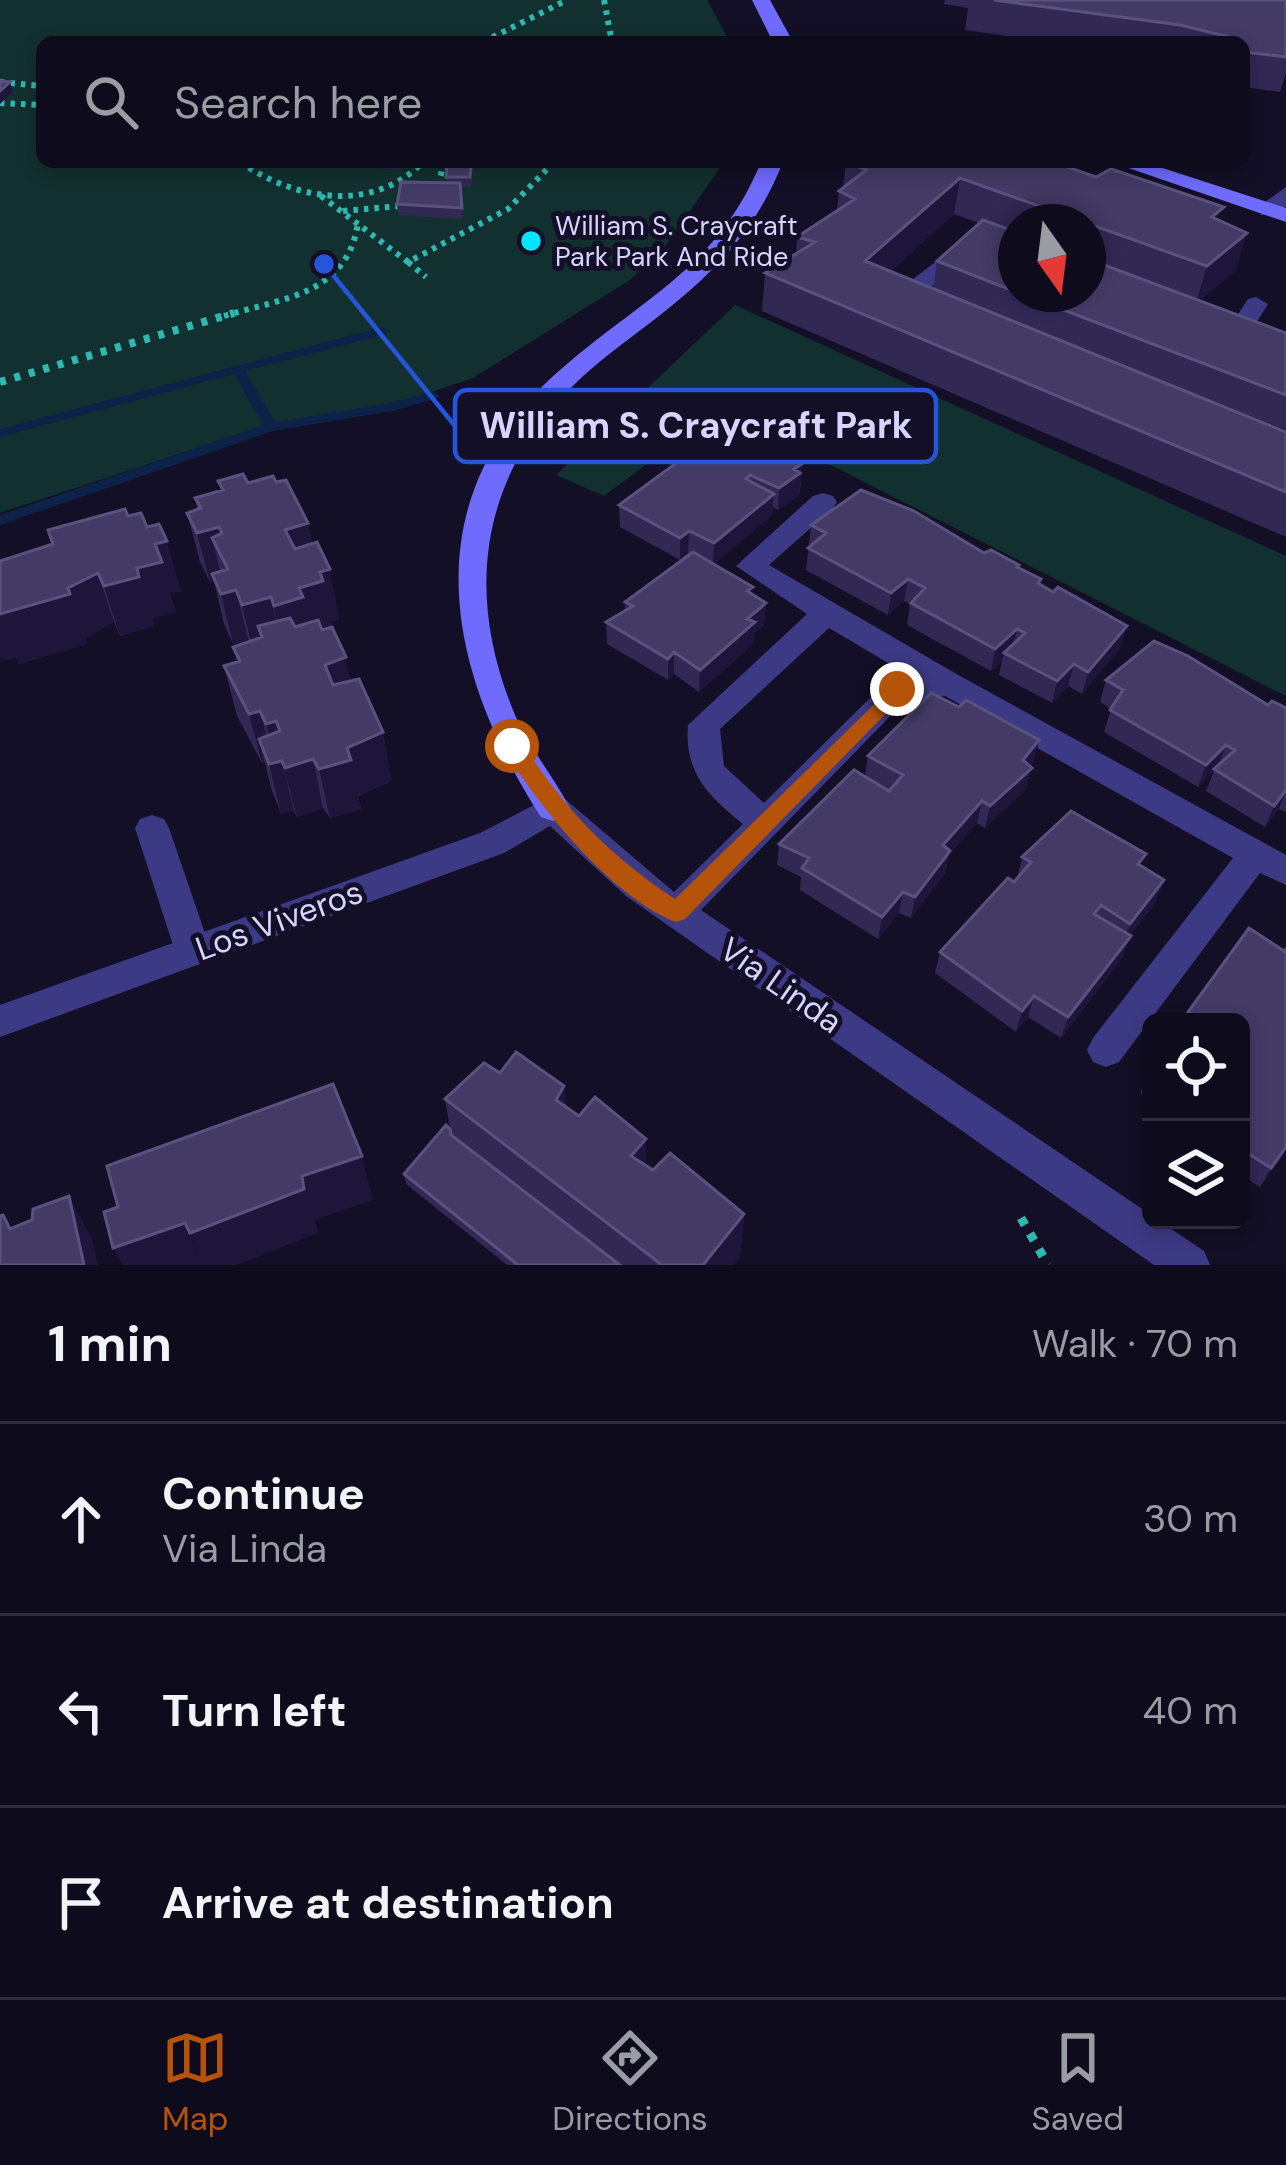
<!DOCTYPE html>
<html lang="en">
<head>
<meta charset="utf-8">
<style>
	body { margin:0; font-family:"DM Sans",sans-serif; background:#171425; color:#f1f3f6 }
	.controls { position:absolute; right:36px; bottom:36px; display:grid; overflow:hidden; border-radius:18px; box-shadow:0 6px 18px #0003 }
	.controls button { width:108px; height:108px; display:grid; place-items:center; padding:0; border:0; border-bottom:3px solid #2e2b3b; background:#0e0b1c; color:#f1f3f6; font:60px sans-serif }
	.compass { position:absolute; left:998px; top:204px; width:108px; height:108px; border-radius:50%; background:#0e0b1c; box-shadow:0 6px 18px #0003; rotate:166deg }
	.stop { position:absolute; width:36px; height:36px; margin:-27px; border:9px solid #b45309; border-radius:50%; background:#fff }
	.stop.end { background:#b45309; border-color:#fff; box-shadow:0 3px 12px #0008 }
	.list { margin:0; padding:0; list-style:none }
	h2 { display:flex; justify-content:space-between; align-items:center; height:156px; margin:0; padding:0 48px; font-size:51px }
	h2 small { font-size:39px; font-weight:400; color:#9b9ba3 }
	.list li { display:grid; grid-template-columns:78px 1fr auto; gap:36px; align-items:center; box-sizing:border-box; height:192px; padding:0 48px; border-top:3px solid #2e2b3b }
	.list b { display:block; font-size:45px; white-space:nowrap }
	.list p { margin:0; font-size:39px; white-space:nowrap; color:#9b9ba3 }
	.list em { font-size:39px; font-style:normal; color:#9b9ba3 }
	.icon { flex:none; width:66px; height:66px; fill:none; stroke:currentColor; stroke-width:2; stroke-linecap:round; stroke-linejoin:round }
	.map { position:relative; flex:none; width:1286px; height:1265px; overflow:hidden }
	.search { position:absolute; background:#0e0b1c; box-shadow:0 6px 18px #0003; left:36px; right:36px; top:36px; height:132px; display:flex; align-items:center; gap:30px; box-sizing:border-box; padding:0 42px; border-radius:18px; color:#9b9ba3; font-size:45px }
	.sheet { height:732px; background:#0e0b1c }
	nav { display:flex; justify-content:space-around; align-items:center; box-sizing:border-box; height:168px; border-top:3px solid #2e2b3b; background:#0e0b1c; font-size:33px; color:#9b9ba3 }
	nav a { display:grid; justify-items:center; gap:6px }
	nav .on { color:#b45309 }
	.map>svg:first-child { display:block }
	.green { fill:#12302f }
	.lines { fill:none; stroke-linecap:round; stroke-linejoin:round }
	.stream { fill:#0c2248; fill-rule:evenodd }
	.path-far2 { stroke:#2fb8b0; stroke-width:6; stroke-dasharray:4.5 6; stroke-linecap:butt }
	.path-far1 { stroke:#2fb8b0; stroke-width:8; stroke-dasharray:6 9; stroke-linecap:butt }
	.path { stroke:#2fb8b0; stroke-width:9; stroke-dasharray:8 10; stroke-linecap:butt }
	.lane { fill:#3d3a85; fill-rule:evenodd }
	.street { fill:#3d3a85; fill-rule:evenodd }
	.secondary { fill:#6f6bff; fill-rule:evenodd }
	.wall { fill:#312854; fill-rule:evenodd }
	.shaded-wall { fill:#1d163a }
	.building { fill:#433a66; stroke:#5a527e; stroke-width:3 }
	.route { fill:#b45309 }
	.poi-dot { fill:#00e5ff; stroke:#130f26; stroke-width:4.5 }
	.labels { text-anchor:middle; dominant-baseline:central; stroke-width:10; stroke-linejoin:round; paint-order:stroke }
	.far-poi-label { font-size:27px; fill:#d9d4ff; stroke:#130f26; text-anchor:start }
	.street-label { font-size:33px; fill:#d9d4ff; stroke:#130f26 }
	.leader { fill:none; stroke:#2655da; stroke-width:4.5 }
	.callout-dot { fill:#2655da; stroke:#130f26; stroke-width:4.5 }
	.callout { fill:#130f26; stroke:#2655da; stroke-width:4.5 }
	.callout-label { font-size:36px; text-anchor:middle; font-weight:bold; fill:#d9d4ff }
</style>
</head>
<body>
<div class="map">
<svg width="1286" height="1265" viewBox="0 0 1286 1265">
	<rect width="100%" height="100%" fill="#130f26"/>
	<path class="green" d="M0,0h707l23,42h-688v120h682l-60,86 -34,32 -157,98 -78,26 -122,19 -273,90z
		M735,305l551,251v140l-566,-287 -116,87 -48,-21z"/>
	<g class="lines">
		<path class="stream" d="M382,327l6,4 -2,3 -141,37 30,51 116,-19 42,-12 6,4 -1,3 -46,13 -119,20 -273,94v-10l263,-90 -29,-51 -234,63v-8z"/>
		<path class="path-far2" d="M604,0l8,42
			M483,42l84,-42
			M0,82l42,4
			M0,103l42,2
			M240,162c55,38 132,52 183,0
			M438,186l6,-24
			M321,196l87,66 100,-53 46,-47
			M343,211l57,-5
			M408,262l18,15
			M224,316c59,-18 123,-21 134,-93"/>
		<path class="path-far1" d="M0,382l234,-69"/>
		<path class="path" d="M1021,1218l27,47"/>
		<path class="lane" d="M980,228l36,13v15l-33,-12 -63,52 13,9 -3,5 -9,2 -25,-10v-10z
			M1256,297l12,7 -20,32h-18l-3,-5 21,-32z
			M152,815l12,4 5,9 42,123 -5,11 -13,4 -13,-4 -5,-11 -40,-123 5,-9z"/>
		<path class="street" d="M1286,187v19l-9,9h-16v-10z
			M823,493l10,3 4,6 -4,6 -64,57 191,111 326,179v30l-26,-12 -141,189 -13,5 -13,-5 -6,-12 6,-12 140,-180 -288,-162 -39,4 -205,210 450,305v5h7l46,31 6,14h-56l-528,-369 -76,-70 -46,27 -504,184v-32l480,-172 73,-38 12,4 109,93 69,-68c-35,-28 -59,-52 -55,-99l119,-111 -71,-48 77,-70zM829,628l83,49 -26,5 -122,121 -40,-37 -4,-37z"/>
		<path class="secondary" d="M752,0h18l23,42h-20z
			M761,162h22c-37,93 -98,134 -175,193 -115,90 -151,212 -97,350 14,38 40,67 59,103l-5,9 -12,4 -12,-4c-96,-148 -130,-318 19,-447 82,-72 157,-101 201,-208z
			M1111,162h33l142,46v14z"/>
	</g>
	<path class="wall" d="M945,0h341v73l-6,19 -36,-5v-45h-195l-84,-12 3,-22 -24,-4z
		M362,162h41l-1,7 -39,-1z
		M448,162h26l-3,25h-11l3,32 -65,-4 -1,-11 49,-21z
		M846,162h207l168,59 15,49 -36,30 86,33v97l-166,-65 166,67v105l-524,-226 3,-38 31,-19 1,-17 40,-26 2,-20 4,-3zM954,214l25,9 -42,38 -4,28 -43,-17zM1016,222h72v72h-72z
		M691,447l105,12 5,25 -2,11 -21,15 -5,-3 -1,8 -58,49 52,39 -2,22 -10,8 -1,11 -54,48 -25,-18 -6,6 -61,-36 -1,-22 19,-11v-9l65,-48 -10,6 -60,-33 -1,-22 72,-47z
		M218,481l30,2 28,-1 32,41 4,21 27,75 -9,3 2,6 19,53 32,51 8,49 -33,15 3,13 -31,9 -7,-10 -26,9 -3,-6 -13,3 -10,-26 -6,-25h-3l-25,-47 -13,-50 13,-4 -4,-15 16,-6 -1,-2 -15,5 -9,-20 -10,-43 -4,1 -10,-20 -13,-49 10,-4 -2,-11 26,-8z
		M128,516l19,11 34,64 -11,2 6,19 -24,6 2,8 -34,10 -6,-14 -29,16 2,6 -68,20 -3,-6 36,-113z
		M811,525l173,28 35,12 -1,3 23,11 -1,5 80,64 -38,46 -14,-8 -16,17 -53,-28 3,-15 -11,11 -84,-46 3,-21 -6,-3 -16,14 -82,-45z
		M1106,680l180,28v104l-7,-3 -14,18 -59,-36 8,-20 -16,16 -94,-55 7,-23 -11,-7z
		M868,756l166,6 -4,4 -4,23 -41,39 -8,-5 -28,31 -4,19 -34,45 -12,-5 -21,26 -78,-49 1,-13 -24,-12 2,-21 86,-68z
		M1022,857l119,9 15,36 -26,33 -7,22 -62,81 -33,-21 -12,15 -81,-59 5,-21 74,-70 3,-3z
		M1286,949v202l-26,36 -19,-12v-153h-58l5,-10z
		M1151,1068v32l-11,-7z
		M500,1073l64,13 2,21 13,9 67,23v27l98,48 -4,43 -7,8h-226l-101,-81 -2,-10 46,-45 -5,-30z"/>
	<path class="shaded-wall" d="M10,82l3,10 -13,12v-13z
		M960,178l-6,36 -93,85 4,-38z
		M1247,233l-11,37 -40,33 11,-37z
		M797,450l-2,18 8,-5 -4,32 -21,15 1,-22 11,-33z
		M774,494l-2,21 -59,50 1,-22z
		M308,523l10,50 -22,7 -11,-50z
		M219,527l12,50 -19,-39 10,41 -10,-5 2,7 -4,1 -13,-49z
		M689,531l-1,22 -8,7v-22z
		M167,541l14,50 -11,2 6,19 -24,6 2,8 -34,10 -16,-50 33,-18 18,-24z
		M330,569l9,50 -9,3 2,9 -48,24 -10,-49 46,-34z
		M98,573l16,49 -29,16 2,6 -68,20 -3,-6 -16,4v-51l68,-23z
		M908,579l-4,22 -16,14 3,-22z
		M236,590l12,49 -15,5 -12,-50z
		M271,597l11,50 -20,-10 -4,-11 6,26 -10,3 -12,-50z
		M766,603l-2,22 -10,8 -1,11 -54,48 1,-22 47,-51z
		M1127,626l-7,22 -38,46 6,-22z
		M1017,629l-5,22 -8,2 -2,7 -11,11 4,-22z
		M674,652v22l-6,6v-21z
		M346,657l9,50 -20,8 -10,-50z
		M1074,664l-6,22 -16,17 5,-22z
		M260,711l13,50 -14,-22 6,24h-3l-13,-49z
		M276,721l11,46 26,-8 10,49 -26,9 -15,-56 12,50 -13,3 -12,-50 6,-1 -9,-39z
		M383,732l8,49 -33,15 3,13 -31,9 -11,-49 28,-21z
		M1039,740l-5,22 -17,19 15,-13 -6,21 -41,39 5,-22 33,-46z
		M1226,745l-8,22 -20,20 8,-22z
		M1286,790l-7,19 -14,18 9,-21z
		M982,801l-5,22 -28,31 -4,19 -34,45 4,-21 28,-52z
		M1164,880l-8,22 -34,43 8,-21z
		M903,892l-4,21 -21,26 4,-22z
		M1131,936l-8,21 -62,81 7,-21z
		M1034,996l-6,21 -12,15 6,-21z
		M564,1086l3,45 -11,-31z
		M646,1139v44l-15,-27z
		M1286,1147v4l-26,36 11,-19z
		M362,1156l11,44 -58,20 3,13 -82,32h-33l-13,-32 112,-57z
		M69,1196l23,43 6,26h-15z
		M744,1214l-4,43 -7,8h-30z
		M185,1223l18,42h-81l-9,-17z"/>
	<path class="building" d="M994,0h292v57l-42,-5v-10h-7l1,-3 -58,-14z
		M0,81l10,1 -10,9z
		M848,162h205l43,15 15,-8 113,38 -12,10 35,16 -40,33 -247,-88 -95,83 421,171v60l-521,-219 50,-31 -18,-5 58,-38 -16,-8 27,-21z
		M471,164l-1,13h-24l1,-12z
		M401,182l59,1 2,25 -65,-4z
		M983,220l33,12v60l-79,-31z
		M1088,259l198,74v62l-264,-101h66z
		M739,419l58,31 -7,5 13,8 -9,6 6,4 -21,15 -29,-13 -4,4 28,15 -60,49 -25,-12 -9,7 -61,-33 64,-47 4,2 12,-8 -8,-5 24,-19 5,3z
		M243,474l5,9 25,-7 3,6 10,-2 22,43 -23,7 10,19 22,-7 13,27 -10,3 3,9 -24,7 4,9 -29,9 -3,-9 -29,8 -6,-15 -15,4 -9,-20 16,-5 -16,-31 10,-5 -3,-6 -22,6 -10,-20 14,-5 -6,-10 28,-8 -5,-9z
		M861,490l53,21 70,42 7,-3 28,15 -2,2 24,12 -3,4 15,9 5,-5 69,39 -39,46 -14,-8 -17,17 -53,-28 21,-20 -8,-4 -22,20 -84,-46 14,-15 -17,-9 -17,14 -83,-45 18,-15 -15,-8z
		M125,509l3,7 13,-3 6,14 12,-3 8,17 -12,3 7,18 -25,6 2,9 -35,9 -6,-13 -30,15 2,6 -70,20v-53l53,-17 -5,-14z
		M693,552l60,35 -6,4 19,12 -19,16 8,3 -55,48 -26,-18 -6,7 -62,-37 27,-16 -8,-4z
		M290,618l5,9 23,-7 4,10 10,-3 14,30 -21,8 8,20 26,-6 24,53 -36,16 4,12 -32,9 -6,-10 -28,9 -3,-7 -13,3 -10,-25 21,-8 -4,-10 -10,3 -6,-13 -11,3 -25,-48 16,-5 -7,-14 29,-10 -4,-11z
		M1154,641l34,15 80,49 4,-4 14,7v82l-12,16 -60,-37 21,-19 -9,-5 -20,20 -96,-55 13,-20 -17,-10z
		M931,693l28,14 7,-7 73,40 -16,20 9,8 -42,38 -8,-5 -39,44 7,6 -35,46 -12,-5 -21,25 -80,-49 7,-10 -30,-14 75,-74 35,21 14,-16 -35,-19z
		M1071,811l75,43 -8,10 26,16 -34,44 -29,-19 -7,9 37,22 -63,81 -34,-21 -12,15 -82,-59 68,-74 6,4 17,-20 -9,-5z
		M1249,928l35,23 2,-2v198l-15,21 -30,-19v-127h-37l-16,-10z
		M516,1052l48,34 -8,14 23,16 16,-19 51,42 -15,17 22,14 17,-17 74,61 -41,51h-41l-217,-166 39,-36 16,10z
		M333,1084l29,72 -60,20 2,13 -114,44 -5,-10 -72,25 -9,-36 14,-5 -11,-41z
		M446,1125l4,4 1,6 169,130h-102l-114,-91z
		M69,1196l15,69h-84v-49l3,-1 7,14 22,-9 1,-11z"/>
	<path class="route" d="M897,682l10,7 -3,6 -219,224 -9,3c-64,-24 -140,-118 -174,-176l3,-6h15c43,67 87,114 155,159z"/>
	<circle class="poi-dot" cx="531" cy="241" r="12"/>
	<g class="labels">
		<g class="far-poi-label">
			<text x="555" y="225">William S. Craycraft<tspan x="555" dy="31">Park Park And Ride</tspan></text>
		</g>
		<g class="street-label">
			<text transform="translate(279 920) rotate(-20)">Los Viveros</text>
			<text transform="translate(781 985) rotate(35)">Via Linda</text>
		</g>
	</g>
	<path class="leader" d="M324 264L455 426"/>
	<circle class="callout-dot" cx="324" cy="264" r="12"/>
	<rect class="callout" x="455" y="390" width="481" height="72" rx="12"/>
	<g class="callout-label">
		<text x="696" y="438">William S. Craycraft Park</text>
	</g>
</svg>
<div class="controls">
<button><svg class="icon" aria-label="locate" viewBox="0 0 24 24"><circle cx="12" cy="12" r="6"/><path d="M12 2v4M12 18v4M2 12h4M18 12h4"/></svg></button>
<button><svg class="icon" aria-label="layers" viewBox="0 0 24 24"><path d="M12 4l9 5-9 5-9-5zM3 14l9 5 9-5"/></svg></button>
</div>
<svg class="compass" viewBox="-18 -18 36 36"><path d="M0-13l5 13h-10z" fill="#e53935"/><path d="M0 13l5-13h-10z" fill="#9b9ba3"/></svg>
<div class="stop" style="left:512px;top:746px"></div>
<div class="stop end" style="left:897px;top:689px"></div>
<div class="search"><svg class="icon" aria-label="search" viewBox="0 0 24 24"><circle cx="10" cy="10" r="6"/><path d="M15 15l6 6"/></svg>Search here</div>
</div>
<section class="sheet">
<h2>1 min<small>Walk · 70 m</small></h2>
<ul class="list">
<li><svg class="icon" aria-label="ahead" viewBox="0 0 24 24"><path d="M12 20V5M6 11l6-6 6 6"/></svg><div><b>Continue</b><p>Via Linda</p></div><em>30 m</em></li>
<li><svg class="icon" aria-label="left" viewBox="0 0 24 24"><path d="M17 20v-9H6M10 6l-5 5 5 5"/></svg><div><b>Turn left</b></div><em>40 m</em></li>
<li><svg class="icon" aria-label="arrive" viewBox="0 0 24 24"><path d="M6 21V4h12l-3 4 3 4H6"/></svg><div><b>Arrive at destination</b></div></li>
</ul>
</section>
<nav>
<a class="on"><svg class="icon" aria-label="map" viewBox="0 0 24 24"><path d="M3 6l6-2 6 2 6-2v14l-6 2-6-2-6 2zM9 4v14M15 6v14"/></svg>Map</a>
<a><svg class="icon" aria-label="directions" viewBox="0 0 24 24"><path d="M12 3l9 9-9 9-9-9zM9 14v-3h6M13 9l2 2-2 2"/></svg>Directions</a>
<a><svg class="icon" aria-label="saved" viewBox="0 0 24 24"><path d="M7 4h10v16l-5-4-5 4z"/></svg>Saved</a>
</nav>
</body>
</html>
